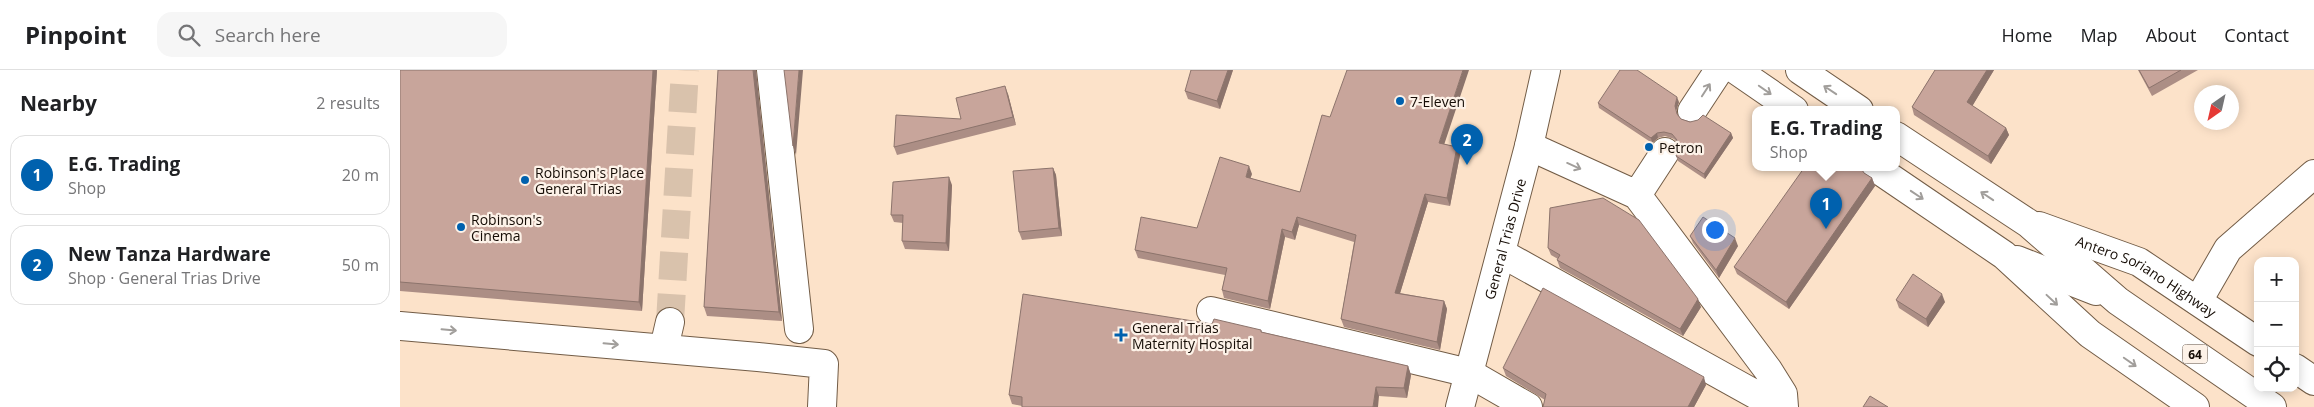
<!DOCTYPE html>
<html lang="en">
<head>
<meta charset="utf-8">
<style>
	body { margin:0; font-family:"Open Sans",sans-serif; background:#f6f6f6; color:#202124 }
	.controls { position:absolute; right:15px; bottom:15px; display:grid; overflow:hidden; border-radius:10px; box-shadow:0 2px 12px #0003 }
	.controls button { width:45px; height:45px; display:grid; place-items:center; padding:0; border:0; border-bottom:1px solid #e0e0e0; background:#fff; color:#202124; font:25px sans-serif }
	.compass { position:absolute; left:1794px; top:15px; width:45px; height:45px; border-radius:50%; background:#fff; box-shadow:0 2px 12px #0003; rotate:214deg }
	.you { position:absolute; left:1314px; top:159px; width:18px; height:18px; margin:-12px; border:4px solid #fff; border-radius:50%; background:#1a73e8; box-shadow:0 0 0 8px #1a73e833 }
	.badge { display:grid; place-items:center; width:32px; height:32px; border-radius:50%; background:#0061ae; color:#fff; font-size:16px; font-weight:700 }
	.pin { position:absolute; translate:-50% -41px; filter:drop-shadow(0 1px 2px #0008) }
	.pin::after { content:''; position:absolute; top:26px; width:18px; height:15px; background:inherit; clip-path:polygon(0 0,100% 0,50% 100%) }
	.popup { position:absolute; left:1352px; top:36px; width:148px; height:65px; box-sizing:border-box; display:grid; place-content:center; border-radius:10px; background:#fff; filter:drop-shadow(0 1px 4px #0005); font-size:16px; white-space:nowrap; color:#757577 }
	.popup b { font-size:19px; color:#202124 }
	.popup::after { content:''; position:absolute; left:50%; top:100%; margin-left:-10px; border:10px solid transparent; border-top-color:#fff }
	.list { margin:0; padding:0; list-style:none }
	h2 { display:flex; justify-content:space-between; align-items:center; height:65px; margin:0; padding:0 20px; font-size:21px }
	h2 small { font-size:16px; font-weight:400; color:#757577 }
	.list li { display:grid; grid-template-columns:32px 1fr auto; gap:15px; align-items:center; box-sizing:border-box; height:80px; margin:0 10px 10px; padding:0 10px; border:1px solid #e0e0e0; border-radius:15px }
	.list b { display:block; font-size:19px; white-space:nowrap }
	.list p { margin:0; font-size:16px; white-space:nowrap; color:#757577 }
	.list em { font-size:16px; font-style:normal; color:#757577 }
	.icon { flex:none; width:28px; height:28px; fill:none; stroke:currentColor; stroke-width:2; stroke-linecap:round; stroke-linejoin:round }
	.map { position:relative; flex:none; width:1914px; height:337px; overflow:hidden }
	header { display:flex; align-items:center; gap:30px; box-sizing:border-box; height:70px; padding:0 25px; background:#fff; border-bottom:1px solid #e0e0e0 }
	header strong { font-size:24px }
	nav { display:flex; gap:28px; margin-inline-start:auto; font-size:18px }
	.search { width:350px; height:45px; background:#f6f6f6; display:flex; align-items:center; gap:12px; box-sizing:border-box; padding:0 18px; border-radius:15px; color:#757577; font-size:19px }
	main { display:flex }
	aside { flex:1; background:#fff }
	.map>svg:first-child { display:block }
	.pier { fill:#fce2c9 }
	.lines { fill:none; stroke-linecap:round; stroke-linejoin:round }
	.minor-tunnel { stroke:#d9c2ac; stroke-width:28; stroke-dasharray:28 14; stroke-linecap:butt }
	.minor-casing { stroke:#725c46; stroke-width:30 }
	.major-casing { stroke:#725c46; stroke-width:30 }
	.minor { stroke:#fff; stroke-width:28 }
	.major { stroke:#fff; stroke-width:28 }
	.wall { fill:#ac8e85 }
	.shaded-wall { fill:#8c746c }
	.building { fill:#c8a59b; stroke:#8c746c }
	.oneway { stroke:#a19e9b }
	.poi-dot { fill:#0061ae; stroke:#fdf2e8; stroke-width:2 }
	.labels { text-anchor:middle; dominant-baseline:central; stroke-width:4.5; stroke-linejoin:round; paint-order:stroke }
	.shield { fill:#fdf2e8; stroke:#5b5149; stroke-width:1 }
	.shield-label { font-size:12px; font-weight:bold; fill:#150c05 }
	.poi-label { font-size:14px; fill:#150c05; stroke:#fdf2e8; text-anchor:start }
	.street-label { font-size:14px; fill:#150c05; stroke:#fdf2e8 }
</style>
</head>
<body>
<header>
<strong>Pinpoint</strong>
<div class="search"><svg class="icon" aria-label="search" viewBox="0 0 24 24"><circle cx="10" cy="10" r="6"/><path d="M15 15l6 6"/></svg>Search here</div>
<nav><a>Home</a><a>Map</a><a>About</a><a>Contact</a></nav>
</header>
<main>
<aside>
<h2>Nearby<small>2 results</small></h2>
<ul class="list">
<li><span class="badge">1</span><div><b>E.G. Trading</b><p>Shop</p></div><em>20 m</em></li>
<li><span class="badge">2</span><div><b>New Tanza Hardware</b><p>Shop · General Trias Drive</p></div><em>50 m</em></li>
</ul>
</aside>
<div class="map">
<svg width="1914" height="337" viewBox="0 0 1914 337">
	<rect width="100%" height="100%" fill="#fce2c9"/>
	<path class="pier" d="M1911,271l3,2v64h-46l12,-19h15v-23z"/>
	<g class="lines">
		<path class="minor-tunnel" d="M270,252l15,-252"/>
		<defs>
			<path id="minor" d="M371,0l28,259
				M1292,41l27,-41
				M1129,76l108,49 131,175 15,24 1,13
				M1237,125l28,-43
				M1101,183l277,154
				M1798,231l30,-52 86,-75
				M811,241l258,62 59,34
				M0,256l358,31 66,7 -2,43
				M264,278l6,-26"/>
			<g id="major">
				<path d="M1336,0l58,40"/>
				<path d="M1400,0l59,40"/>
				<path d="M1496,66l132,87 90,78 154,106"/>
				<path d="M1476,98l128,87 86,79 105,73"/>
				<path id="s1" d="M1639,156l100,36 119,80"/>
				<path d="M1617,190l79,31"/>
				<path d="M1895,298l19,13"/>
				<path id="s2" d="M1060,337l69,-261 17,-76"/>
			</g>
		</defs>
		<use href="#minor" class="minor-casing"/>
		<use href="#major" class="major-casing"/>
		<use href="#minor" class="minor"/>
		<use href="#major" class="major"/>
	</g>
	<path class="wall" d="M0,0h257l-15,241 -242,-20z
		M318,0h38l26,251 -75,-5 -3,-9z
		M833,0l-13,39 -32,-10 -3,-8z
		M1535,0h59l-22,36 34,22 3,7 -18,29 -77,-49 -2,-8z
		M1738,0h60l-46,26z
		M608,24l8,31 -119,30 -3,-8 67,-28z
		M1279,32l-3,9 1,4 4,4 50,14 2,5 -28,41 -27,-18 -2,-5 3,-8 -1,-4 -4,-5 -9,-3 -7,2 -6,5 -53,-35 -1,-5z
		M1044,74l13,3 3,8 -10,51 -22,-4 -28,91 44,8 3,8 -7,41 -96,-23 -3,-8 13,-77 -55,-17 -4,15 -10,-3 -15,72 -46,-11 -2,-8 3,-15 -87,-17 -3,-8 62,-22 55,-54 -2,4 50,14z
		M653,98l3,7 6,61 -40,4 -3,-8z
		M1464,103l8,5 3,8 -86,123 -52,-35 -3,-7z
		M552,115l-3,66 -44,-2 -3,-8 1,-18 -9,-1 -3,-7z
		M1290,166l48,10 -19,32 -26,-35z
		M1148,178l153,59 -18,29 -123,-68 -3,-8 1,-1 -7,-4z
		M1496,230l49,2 -17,25 -29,-19z
		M812,254l49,6 1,2 146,34 3,9 -4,23 -28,-2 -357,10 -10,-2 -3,-9z
		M1103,298l203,17 -12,22h-151l2,-7 -39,-24z"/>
	<path class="shaded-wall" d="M253,0h4l-15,241 -3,-9z
		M353,0h3l26,251 -3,-9z
		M399,0h4l-7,85 -3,-9z
		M828,0h5l-13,39 -3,-8z
		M1063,0h6l-27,81 -3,-8z
		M1587,0h7l-24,40 -3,-8z
		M605,16l3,8 8,31 -3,-8z
		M1277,27l2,5 -3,9 2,7 -3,-12z
		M1606,58l3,7 -18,29 -3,-8z
		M1257,63l1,5 -6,5 -1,-5z
		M1331,63l2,5 -28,41 -1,-5z
		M1057,77l3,8 -10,51 -3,-8z
		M849,96l3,8 -4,11 -2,-8z
		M653,98l3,7 6,61 -3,-8z
		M549,107l3,8 -3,66 -3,-8z
		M1472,108l3,8 -86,123 -3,-7z
		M1025,124l3,8 -30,98 -3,-7z
		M897,147l2,8 -4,15 -3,-8z
		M882,159l3,8 -15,72 -2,-8z
		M1335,168l3,8 -19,32 -3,-8z
		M1542,224l3,8 -17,25 -2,-8z
		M1298,229l3,8 -18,29 -3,-7z
		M1044,231l3,8 -7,41 -3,-8z
		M1008,296l3,9 -4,23 -3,-10z
		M1304,307l2,8 -12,22h-7z
		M976,317l3,9 -1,11h-5z"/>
	<path class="building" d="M0,0h253l-14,232 -239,-20z
		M318,0h35l26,242 -75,-5z
		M384,0h15l-6,76z
		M791,0h37l-11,31 -32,-10z
		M947,0h116l-24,73 18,4 -10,51 -22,-4 -30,99 49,8 -7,41 -96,-23 15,-84 -59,-18 -5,15 -10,-3 -14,72 -46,-11 5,-22 -92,-18 6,-33 56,11 23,-71 29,9 -3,11 54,15 22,-77 8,2z
		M1220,0h17l40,27 -2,9 2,8 4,5 9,3 8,-2 5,-5 28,18 -27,41 -28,-18 3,-8 -2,-8 -5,-6 -8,-2 -7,1 -6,5 -53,-35z
		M1535,0h52l-20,32 39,26 -18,28 -76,-49z
		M1739,0h42l-32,18z
		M605,16l8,31 -119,30 2,-32 65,4 -5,-21z
		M653,98l6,60 -40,4 -6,-61z
		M1404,98h57l3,5 8,5 -86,124 -52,-35z
		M549,107l-3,66 -44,-2 1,-26h-12l2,-33z
		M1203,128l36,22 59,79 -18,30 -123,-69 3,-5 -12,-7 2,-40z
		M1303,147l32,21 -19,32 -26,-34z
		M1513,204l29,20 -16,25 -30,-19z
		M1143,218l161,89 -16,30h-145l3,-13 -43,-26z
		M623,224l189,30 2,-5 47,11v2l147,34 -4,22 -28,-1 -3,20h-351v-10l-13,-2z
		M1470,326l18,11h-25z"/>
	<defs><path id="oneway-shaft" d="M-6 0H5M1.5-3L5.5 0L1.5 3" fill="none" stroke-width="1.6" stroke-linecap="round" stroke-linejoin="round" transform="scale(1.25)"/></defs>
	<g class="oneway">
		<use href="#oneway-shaft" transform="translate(1306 20) rotate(-57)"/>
		<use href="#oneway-shaft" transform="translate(1365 20) rotate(35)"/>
		<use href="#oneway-shaft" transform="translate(1430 20) rotate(-146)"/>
		<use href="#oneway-shaft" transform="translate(1174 96) rotate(24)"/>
		<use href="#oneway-shaft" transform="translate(1517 125) rotate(34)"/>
		<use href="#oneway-shaft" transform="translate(1587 126) rotate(-146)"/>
		<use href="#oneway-shaft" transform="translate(1652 230) rotate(43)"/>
		<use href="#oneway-shaft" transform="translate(49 260) rotate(5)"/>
		<use href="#oneway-shaft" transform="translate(211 274) rotate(5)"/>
		<use href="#oneway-shaft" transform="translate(1730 292) rotate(35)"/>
	</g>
	<g class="poi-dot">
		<circle cx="1000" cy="31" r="5"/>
		<circle cx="1249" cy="77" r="5"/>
		<circle cx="125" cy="110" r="5"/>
		<circle cx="61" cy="157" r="5"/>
		<path d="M718.5 257.5h5v5h5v5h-5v5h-5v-5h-5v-5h5z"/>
	</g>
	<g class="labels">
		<rect class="shield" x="1782.5" y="274.5" width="25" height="19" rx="4"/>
		<g class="shield-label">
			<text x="1795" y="284">64</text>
		</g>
		<g class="poi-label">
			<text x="1010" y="31">7-Eleven</text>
			<text x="1259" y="77">Petron</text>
			<text x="135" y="102">Robinson's Place<tspan x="135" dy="16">General Trias</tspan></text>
			<text x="71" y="149">Robinson's<tspan x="71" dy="16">Cinema</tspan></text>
			<text x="732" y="257">General Trias<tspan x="732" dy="16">Maternity Hospital</tspan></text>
		</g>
		<g class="street-label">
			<text stroke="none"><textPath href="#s2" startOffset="174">General Trias Drive</textPath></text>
			<text stroke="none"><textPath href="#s1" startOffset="119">Antero Soriano Highway</textPath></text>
		</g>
	</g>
</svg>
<div class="controls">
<button>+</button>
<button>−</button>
<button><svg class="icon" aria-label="locate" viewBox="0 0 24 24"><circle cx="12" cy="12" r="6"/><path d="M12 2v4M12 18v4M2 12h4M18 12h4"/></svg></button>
</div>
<svg class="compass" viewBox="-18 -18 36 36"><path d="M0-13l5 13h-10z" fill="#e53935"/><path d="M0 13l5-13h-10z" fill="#757577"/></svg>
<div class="you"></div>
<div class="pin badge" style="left:1426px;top:159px">1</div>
<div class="popup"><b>E.G. Trading</b>Shop</div>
<div class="pin badge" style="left:1067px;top:95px">2</div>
</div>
</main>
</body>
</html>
